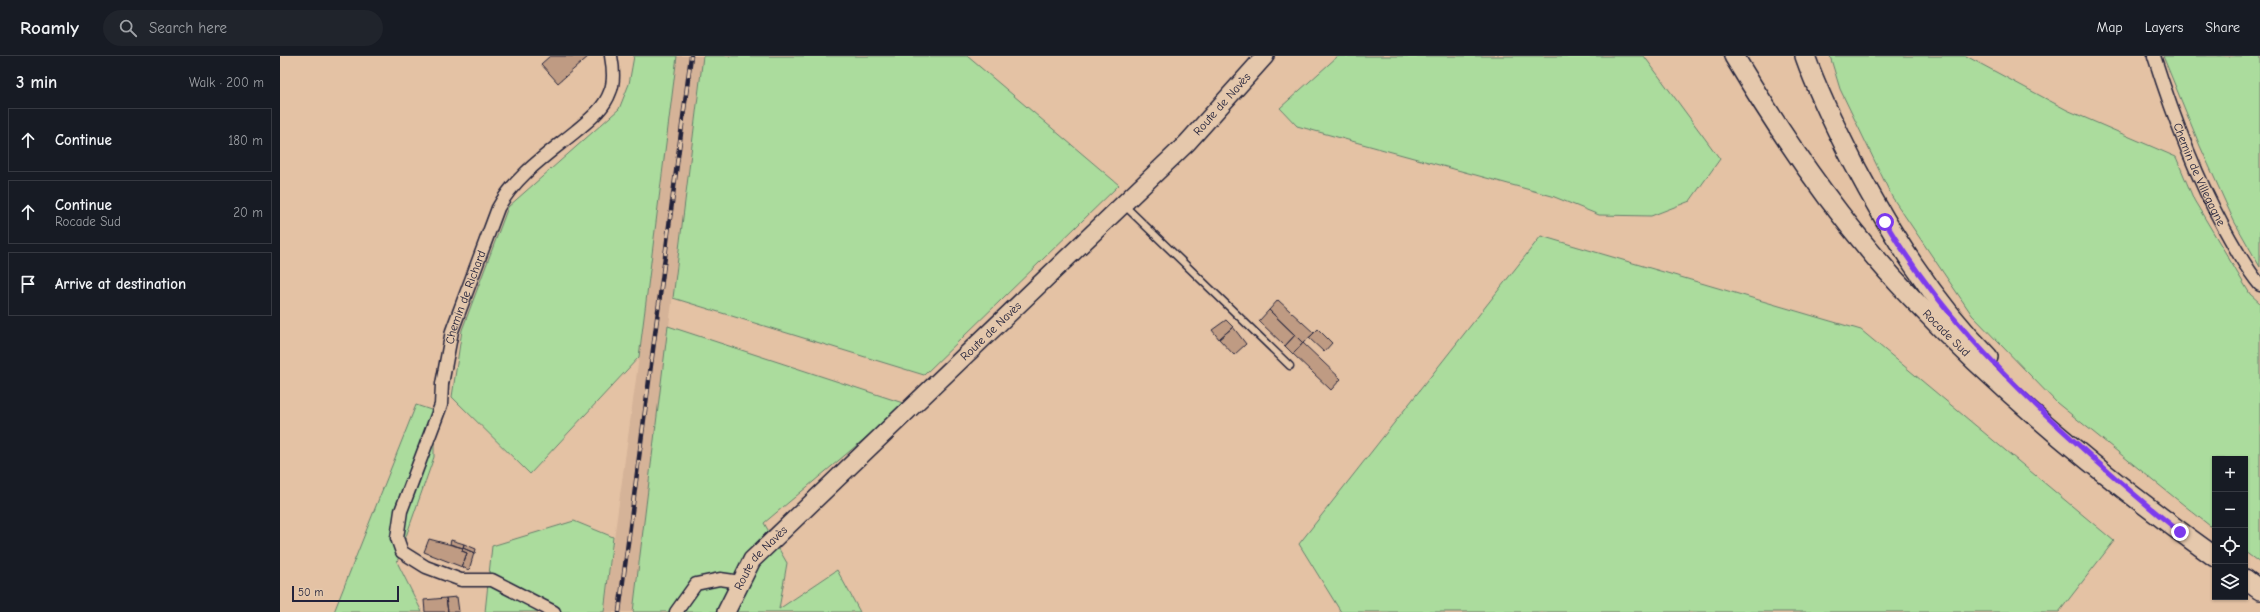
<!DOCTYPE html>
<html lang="en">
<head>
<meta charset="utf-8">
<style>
	body { margin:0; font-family:"Comic Neue",sans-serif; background:#20242c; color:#f1f3f6 }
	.controls { position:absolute; right:12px; bottom:12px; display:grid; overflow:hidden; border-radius:0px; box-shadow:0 1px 3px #0004 }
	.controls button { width:36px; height:36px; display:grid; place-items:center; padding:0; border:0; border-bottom:1px solid #363941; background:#171b24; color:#f1f3f6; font:20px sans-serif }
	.scale { position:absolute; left:12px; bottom:10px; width:107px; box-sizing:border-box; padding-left:4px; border:2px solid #22223b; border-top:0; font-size:11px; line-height:14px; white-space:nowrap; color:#22223b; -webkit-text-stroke:3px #e5c8ac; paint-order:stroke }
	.stop { position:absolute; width:12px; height:12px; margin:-9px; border:3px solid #7c3aed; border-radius:50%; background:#fff }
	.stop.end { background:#7c3aed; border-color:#fff; box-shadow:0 1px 4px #0008 }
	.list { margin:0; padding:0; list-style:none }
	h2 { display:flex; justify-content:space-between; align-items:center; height:52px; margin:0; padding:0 16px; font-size:17px }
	h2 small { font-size:13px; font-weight:400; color:#9ea1a6 }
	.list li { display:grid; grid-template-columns:26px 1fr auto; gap:12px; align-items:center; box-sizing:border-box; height:64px; margin:0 8px 8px; padding:0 8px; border:1px solid #363941; border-radius:0px }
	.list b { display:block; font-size:15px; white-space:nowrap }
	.list p { margin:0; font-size:13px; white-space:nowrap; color:#9ea1a6 }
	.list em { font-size:13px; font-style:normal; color:#9ea1a6 }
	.icon { flex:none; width:22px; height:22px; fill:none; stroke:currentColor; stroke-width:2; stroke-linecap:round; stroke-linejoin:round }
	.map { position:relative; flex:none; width:1980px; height:556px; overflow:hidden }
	header { display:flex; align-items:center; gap:24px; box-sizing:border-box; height:56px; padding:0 20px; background:#171b24; border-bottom:1px solid #363941 }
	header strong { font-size:19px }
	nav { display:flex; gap:22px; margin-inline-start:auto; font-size:14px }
	.search { width:280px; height:36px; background:#20242c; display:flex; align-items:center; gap:10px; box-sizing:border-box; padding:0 14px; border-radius:22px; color:#9ea1a6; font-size:15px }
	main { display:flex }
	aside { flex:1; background:#171b24 }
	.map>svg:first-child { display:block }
	.built { fill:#d5b398 }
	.green { fill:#abdc9d; stroke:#667f6c }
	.building { fill:#bf9b83; stroke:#22223b }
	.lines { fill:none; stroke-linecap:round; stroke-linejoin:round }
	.service-casing { stroke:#22223b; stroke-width:9 }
	.minor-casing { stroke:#22223b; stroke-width:15 }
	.secondary-casing { stroke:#22223b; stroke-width:20 }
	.primary-casing { stroke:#22223b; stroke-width:22 }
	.service { stroke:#e5c8ac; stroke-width:6 }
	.minor { stroke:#e5c8ac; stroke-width:12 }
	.secondary { stroke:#e5c8ac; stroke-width:17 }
	.primary { stroke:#e5c8ac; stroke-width:19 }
	.rail-casing { stroke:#22223b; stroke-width:4.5 }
	.rail { stroke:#e5c8ac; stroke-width:3; stroke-dasharray:9; stroke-linecap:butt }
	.route { stroke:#7c3aed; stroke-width:5 }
	.labels { text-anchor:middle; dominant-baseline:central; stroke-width:3.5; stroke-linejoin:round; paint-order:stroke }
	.street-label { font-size:12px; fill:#22223b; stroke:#e5c8ac }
</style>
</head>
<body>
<header>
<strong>Roamly</strong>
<div class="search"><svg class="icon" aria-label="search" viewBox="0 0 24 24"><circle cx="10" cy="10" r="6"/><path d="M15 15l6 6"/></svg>Search here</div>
<nav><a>Map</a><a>Layers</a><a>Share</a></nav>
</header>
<main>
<aside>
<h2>3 min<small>Walk · 200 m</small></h2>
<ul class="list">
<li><svg class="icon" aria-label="ahead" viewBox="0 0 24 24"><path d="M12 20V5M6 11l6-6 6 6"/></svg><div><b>Continue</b></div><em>180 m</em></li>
<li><svg class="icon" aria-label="ahead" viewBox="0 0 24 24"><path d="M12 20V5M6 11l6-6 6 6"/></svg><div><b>Continue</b><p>Rocade Sud</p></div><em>20 m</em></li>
<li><svg class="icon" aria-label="arrive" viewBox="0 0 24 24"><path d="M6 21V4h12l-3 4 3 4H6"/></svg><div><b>Arrive at destination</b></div></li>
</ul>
</aside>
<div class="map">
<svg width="1980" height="556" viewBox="0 0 1980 556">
	<rect width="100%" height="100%" fill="#e4c2a4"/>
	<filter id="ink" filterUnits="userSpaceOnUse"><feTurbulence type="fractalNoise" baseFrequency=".025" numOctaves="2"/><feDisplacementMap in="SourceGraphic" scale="8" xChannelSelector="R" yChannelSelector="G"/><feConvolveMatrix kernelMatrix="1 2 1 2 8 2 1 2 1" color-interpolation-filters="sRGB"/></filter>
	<g filter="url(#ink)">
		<path class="built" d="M397,0h26l-70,556h-29l35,-255z"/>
		<path class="green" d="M354,0h43l-38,301 -109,117 -78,-77 10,-67 46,-123 111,-98 10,-25z
			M423,0h264l152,129 -195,190 -251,-77z
			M1058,0h306l76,103 -30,42 -39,15 -52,-1 -47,-19 -255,-70 -17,-18z
			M1550,0h136l101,54 109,47 18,43 56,94 10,9v260l-15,-11v-93h-30v71l-158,-127 -85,-88 -80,-118 -52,-108z
			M1883,0h97v211l-26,-46 -34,-75z
			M1261,180l320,94 253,211 -55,71h-718l-42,-68z
			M388,270l238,78 -142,119 23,40 -8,46 58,-39 23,42h-227z
			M136,349l18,6v46l-37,105 25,50h-88z
			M294,465l39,16 -9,75h-119l7,-66z"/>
		<path class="building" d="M270,0h39l-31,27 -17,-19z
			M998,244l36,33 -11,10 -34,-33z
			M989,254l26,25 -10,11 -26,-25z
			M946,264l7,7 -14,12 -7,-9z
			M953,271l13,17 -12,11 -15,-16z
			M1038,273l14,14 -8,9 -15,-14z
			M1015,279l8,8 -10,11 -8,-8z
			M1023,287l38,36 -10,11 -38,-36z
			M149,483l34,9 -1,3 5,2 -5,14 -38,-15z
			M171,484l13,4 -1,4 -13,-4z
			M184,488l12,5 -1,4 -12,-5z
			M183,492l11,5 -5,17 -7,-3 5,-14 -5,-2z
			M177,541l2,15h-11l-2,-14z
			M166,542l2,14h-23l-1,-12z"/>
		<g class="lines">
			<defs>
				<path id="service" d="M844,149l166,161"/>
				<g id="minor">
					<path id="s1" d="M1874,0c19,60 40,117 70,172 11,20 22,40 36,57"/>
					<path id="s2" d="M274,556l-62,-32h-31l-35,-13 -24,-15 -5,-14 4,-27 40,-106 1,-21 10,-53 46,-123c18,-33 50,-54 78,-77 13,-11 28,-22 34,-39 5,-11 3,-25 1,-36"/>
					<path d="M396,556l20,-28 24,-5 21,3"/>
				</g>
				<g id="secondary">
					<path id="s3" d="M446,556l26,-52 435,-417 78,-87"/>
				</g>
				<g id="primary">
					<path id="s4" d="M1454,0c50,84 109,170 177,241 92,97 195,182 304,260"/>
					<path d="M1525,0c13,37 31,73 49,108 37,70 78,136 134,193"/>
					<path d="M1965,523l15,11"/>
				</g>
			</defs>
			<use href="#service" class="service-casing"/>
			<use href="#minor" class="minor-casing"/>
			<use href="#secondary" class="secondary-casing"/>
			<use href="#primary" class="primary-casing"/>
			<use href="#service" class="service"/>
			<use href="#minor" class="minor"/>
			<use href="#secondary" class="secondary"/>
			<use href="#primary" class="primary"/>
			<defs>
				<path id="rail" d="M339,556l72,-556"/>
			</defs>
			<use href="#rail" class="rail-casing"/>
			<use href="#rail" class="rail"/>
		</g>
	</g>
	<g class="lines" filter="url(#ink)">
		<path class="route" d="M1605,166c51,85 114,150 187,217 35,32 70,63 108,93"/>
	</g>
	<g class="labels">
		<g class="street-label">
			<text stroke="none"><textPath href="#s3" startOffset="713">Route de Navès</textPath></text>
			<text stroke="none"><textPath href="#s1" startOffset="127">Chemin de Villegagne</textPath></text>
			<text stroke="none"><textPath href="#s2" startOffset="433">Chemin de Richard</textPath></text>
			<text stroke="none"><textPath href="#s3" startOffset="389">Route de Navès</textPath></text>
			<text stroke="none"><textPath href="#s4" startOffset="350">Rocade Sud</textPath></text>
			<text stroke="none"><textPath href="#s3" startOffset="65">Route de Navès</textPath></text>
		</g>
	</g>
</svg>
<div class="controls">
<button>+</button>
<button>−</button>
<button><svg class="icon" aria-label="locate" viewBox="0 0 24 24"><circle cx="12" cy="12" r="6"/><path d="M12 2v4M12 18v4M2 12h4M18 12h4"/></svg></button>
<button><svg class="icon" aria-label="layers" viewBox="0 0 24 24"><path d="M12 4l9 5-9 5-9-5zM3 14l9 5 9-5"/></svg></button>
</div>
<div class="scale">50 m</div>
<div class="stop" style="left:1605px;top:166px"></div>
<div class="stop end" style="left:1900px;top:476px"></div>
</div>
</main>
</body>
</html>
